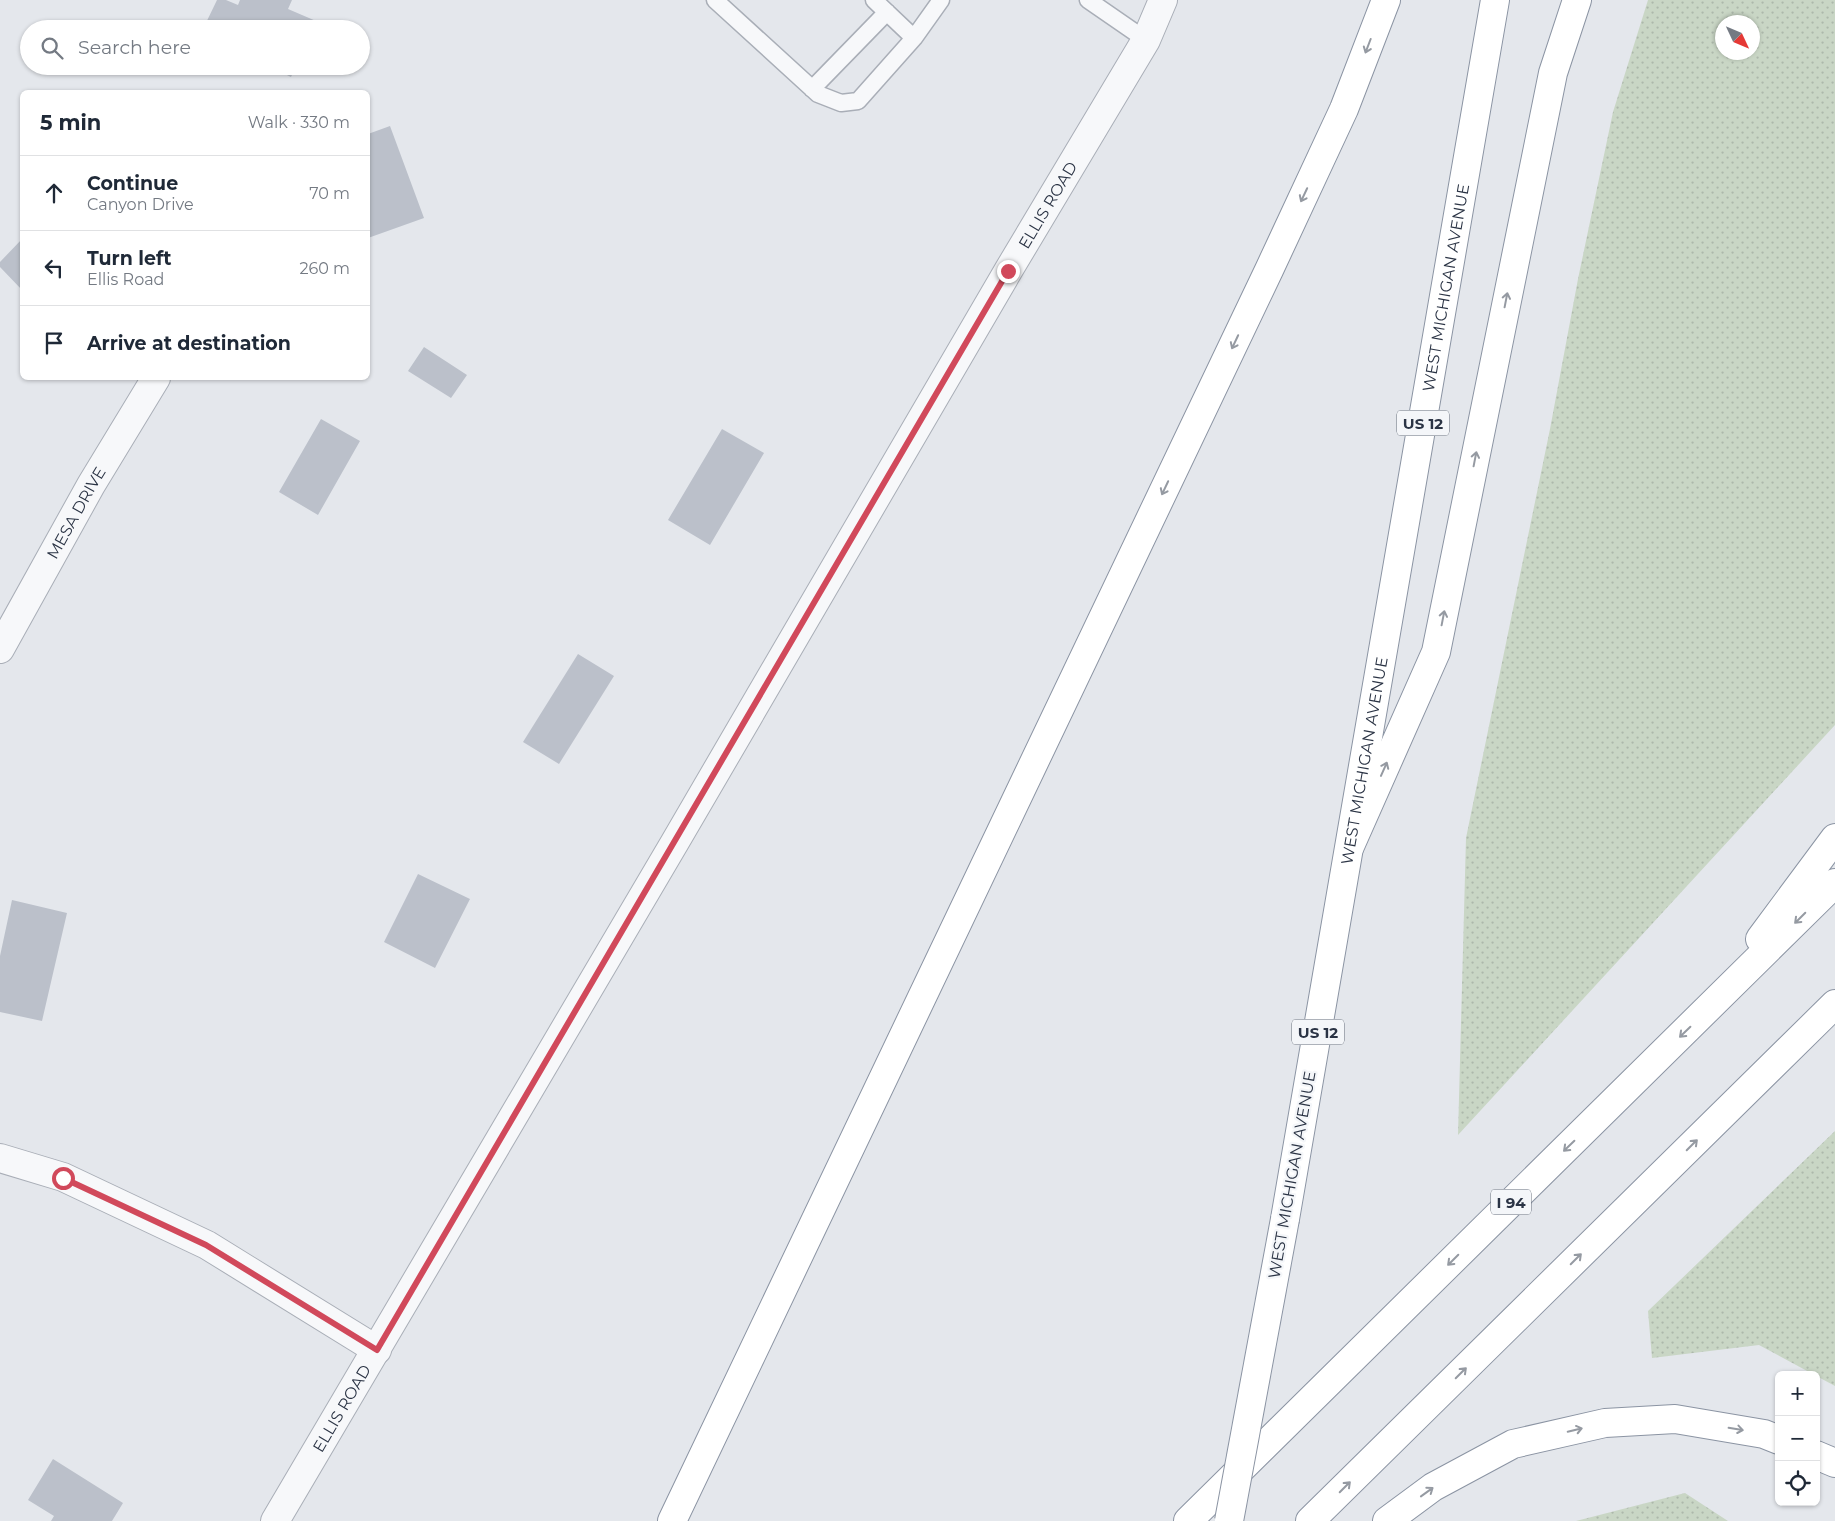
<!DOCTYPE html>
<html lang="en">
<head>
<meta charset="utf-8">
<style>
	body { margin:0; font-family:Montserrat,sans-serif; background:#f2f2f3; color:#1f2937 }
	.controls { position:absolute; right:15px; bottom:15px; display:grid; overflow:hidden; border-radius:8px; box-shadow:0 1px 4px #0004 }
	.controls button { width:45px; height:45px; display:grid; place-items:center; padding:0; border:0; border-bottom:1px solid #e0e1e3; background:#fff; color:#1f2937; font:25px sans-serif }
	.compass { position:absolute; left:1715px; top:15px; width:45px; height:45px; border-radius:50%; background:#fff; box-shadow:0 1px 4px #0004; rotate:134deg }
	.stop { position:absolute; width:15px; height:15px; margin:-11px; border:4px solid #d1495b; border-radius:50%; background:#fff }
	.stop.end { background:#d1495b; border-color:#fff; box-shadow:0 1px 5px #0008 }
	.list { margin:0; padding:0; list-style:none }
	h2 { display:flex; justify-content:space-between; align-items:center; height:65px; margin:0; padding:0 20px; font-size:21px }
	h2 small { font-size:16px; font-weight:400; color:#747a83 }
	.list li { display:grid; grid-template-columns:32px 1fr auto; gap:15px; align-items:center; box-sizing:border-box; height:75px; padding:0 20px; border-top:1px solid #e0e1e3 }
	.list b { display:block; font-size:19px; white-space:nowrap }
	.list p { margin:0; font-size:16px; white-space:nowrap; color:#747a83 }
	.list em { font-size:16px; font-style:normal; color:#747a83 }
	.icon { flex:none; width:28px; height:28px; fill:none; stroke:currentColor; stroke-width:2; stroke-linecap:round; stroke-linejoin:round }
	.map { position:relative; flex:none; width:1835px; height:1521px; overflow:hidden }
	.search { position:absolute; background:#fff; box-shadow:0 1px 4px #0004; left:20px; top:20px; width:350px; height:55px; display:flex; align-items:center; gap:12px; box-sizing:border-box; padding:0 18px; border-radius:28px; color:#747a83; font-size:19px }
	.panel { position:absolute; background:#fff; box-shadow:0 1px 4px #0004; left:20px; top:90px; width:350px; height:290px; border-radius:8px }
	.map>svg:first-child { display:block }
	.grass { fill:url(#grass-dots); fill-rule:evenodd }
	.building { fill:#bbc0ca }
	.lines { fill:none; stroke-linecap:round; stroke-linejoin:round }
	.service-casing { stroke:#a9aeb7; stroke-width:19 }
	.minor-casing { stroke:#a9aeb7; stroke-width:30 }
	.tertiary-casing { stroke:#a9aeb7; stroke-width:30 }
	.trunk-casing { stroke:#8b94a3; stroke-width:30 }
	.motorway-casing { stroke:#8b94a3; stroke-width:30 }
	.service { stroke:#f7f8fa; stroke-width:16 }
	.minor { stroke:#f7f8fa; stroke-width:28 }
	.tertiary { stroke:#f7f8fa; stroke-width:28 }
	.trunk { stroke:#fff; stroke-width:28 }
	.motorway { stroke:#fff; stroke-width:28 }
	.trunk-bridge-casing { stroke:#8b94a3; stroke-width:30; stroke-linecap:butt }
	.trunk-bridge { stroke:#fff; stroke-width:28 }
	.oneway { stroke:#959aa2 }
	.route { stroke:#d1495b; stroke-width:6 }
	.labels { text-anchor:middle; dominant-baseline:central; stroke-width:4.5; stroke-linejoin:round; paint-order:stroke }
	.shield { fill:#f4f6f9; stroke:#676e7b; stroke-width:1 }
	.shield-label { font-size:15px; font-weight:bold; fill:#2b3445 }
	.street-label { font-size:16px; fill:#2b3445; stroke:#f4f6f9 }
</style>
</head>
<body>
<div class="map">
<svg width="1835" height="1521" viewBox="0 0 1835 1521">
	<defs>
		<pattern id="grass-dots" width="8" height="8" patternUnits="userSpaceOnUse" patternTransform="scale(1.25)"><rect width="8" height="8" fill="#c9d6c5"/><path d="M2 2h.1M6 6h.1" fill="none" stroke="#adb8ab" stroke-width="1.8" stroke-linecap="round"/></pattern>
	</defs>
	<rect width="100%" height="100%" fill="#e4e7ec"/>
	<path class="grass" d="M1648,0h187v725l-377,410 8,-297 84,-409 28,-150 35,-167zM1722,22h30v30h-30z
		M1835,1131v255l-76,-41 -107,13 -4,-47z
		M1685,1493l43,28h-152z"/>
	<path class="building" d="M217,0h9l12,5 2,-5h52l-4,9 28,12 -3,8h-110z
		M268,66h28l-5,11z
		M390,126l34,92 -56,20v-104z
		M22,239v51l-22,-23v-5z
		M424,347l43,28 -16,23 -43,-27z
		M321,419l39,22 -42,74 -39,-23z
		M722,429l42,24 -54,92 -42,-25z
		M578,654l36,22 -55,88 -36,-22z
		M418,874l52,25 -35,69 -51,-26z
		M12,900l55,13 -25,108 -42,-9v-56z
		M53,1459l70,44 -11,18h-61l3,-5 -26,-16z"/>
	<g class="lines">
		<defs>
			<path id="service" d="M715,0l103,94 23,9 17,-2 56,-63 27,-38
				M874,0l40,38
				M1088,0l58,40
				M812,89l75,-77"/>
			<g id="minor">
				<path id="s1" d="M0,649l91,-164 65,-107"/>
				<path d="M0,1158l63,19 144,68 170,105"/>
			</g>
			<g id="tertiary">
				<path id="s2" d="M275,1521l400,-679 333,-571 138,-231 17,-40"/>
			</g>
			<g id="trunk">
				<path id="s3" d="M1285,1219l210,-1219"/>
			</g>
			<path id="motorway" d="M1350,846l86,-194 117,-579 24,-73
				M1760,939l75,-101
				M1816,1455l19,8
				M672,1521l597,-1251 75,-161 42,-109
				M1188,1521l647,-638
				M1310,1521l525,-517
				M1387,1521l46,-34 80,-43 92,-21 70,-4 89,15 15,6"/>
		</defs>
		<use href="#service" class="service-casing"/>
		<use href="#minor" class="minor-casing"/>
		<use href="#tertiary" class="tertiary-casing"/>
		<use href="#trunk" class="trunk-casing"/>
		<use href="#motorway" class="motorway-casing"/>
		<use href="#service" class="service"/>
		<use href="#minor" class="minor"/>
		<use href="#tertiary" class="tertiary"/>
		<use href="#trunk" class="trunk"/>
		<use href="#motorway" class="motorway"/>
		<defs>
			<path id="trunk-bridge" d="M1229,1521l56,-302"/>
		</defs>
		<use href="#trunk-bridge" class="trunk-bridge-casing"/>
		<use href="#trunk-bridge" class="trunk-bridge"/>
	</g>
	<defs><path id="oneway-shaft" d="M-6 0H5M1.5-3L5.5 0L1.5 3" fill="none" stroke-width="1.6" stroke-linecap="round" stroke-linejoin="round" transform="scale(1.25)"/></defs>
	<g class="oneway">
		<use href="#oneway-shaft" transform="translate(1368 46) rotate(111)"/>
		<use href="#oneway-shaft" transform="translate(1304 195) rotate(115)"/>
		<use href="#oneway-shaft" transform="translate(1506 300) rotate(-79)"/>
		<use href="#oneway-shaft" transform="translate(1235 342) rotate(115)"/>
		<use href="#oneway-shaft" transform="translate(1475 459) rotate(-79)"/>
		<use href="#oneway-shaft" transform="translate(1165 488) rotate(115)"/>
		<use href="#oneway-shaft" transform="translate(1443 618) rotate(-79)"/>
		<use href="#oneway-shaft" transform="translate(1384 769) rotate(-66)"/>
		<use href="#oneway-shaft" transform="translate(1800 918) rotate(135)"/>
		<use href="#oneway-shaft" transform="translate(1685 1032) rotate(136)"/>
		<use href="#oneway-shaft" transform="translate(1692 1145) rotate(-45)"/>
		<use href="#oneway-shaft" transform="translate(1569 1146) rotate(136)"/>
		<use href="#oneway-shaft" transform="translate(1576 1259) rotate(-45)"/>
		<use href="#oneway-shaft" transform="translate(1453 1260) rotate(135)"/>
		<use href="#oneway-shaft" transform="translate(1461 1373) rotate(-45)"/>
		<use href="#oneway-shaft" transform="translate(1736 1429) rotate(9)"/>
		<use href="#oneway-shaft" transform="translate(1575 1430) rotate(-13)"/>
		<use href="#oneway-shaft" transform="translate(1345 1487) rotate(-45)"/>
		<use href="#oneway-shaft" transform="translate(1427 1492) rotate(-36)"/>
	</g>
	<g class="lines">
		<path class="route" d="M63,1178l143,67 171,105 631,-1079"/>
	</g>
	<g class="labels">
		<g class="shield">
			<rect x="1397" y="410.5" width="52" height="25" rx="4"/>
			<rect x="1292" y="1019.5" width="52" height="25" rx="4"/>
			<rect x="1491" y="1189.5" width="40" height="25" rx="4"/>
		</g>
		<g class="shield-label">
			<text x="1423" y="423">US 12</text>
			<text x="1318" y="1032">US 12</text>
			<text x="1511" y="1202">I 94</text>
		</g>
		<g class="street-label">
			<text stroke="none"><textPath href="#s2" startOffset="1526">ELLIS ROAD</textPath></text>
			<text stroke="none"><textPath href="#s3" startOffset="945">WEST MICHIGAN AVENUE</textPath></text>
			<text stroke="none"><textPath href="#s1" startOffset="156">MESA DRIVE</textPath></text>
			<text stroke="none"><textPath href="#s3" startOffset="465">WEST MICHIGAN AVENUE</textPath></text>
			<text transform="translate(1292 1175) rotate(-80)">WEST MICHIGAN AVENUE</text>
			<text stroke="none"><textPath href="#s2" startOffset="131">ELLIS ROAD</textPath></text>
		</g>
	</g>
</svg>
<div class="controls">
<button>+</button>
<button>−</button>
<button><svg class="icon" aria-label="locate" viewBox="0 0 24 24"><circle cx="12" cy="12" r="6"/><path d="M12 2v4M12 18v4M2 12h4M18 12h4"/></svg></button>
</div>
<svg class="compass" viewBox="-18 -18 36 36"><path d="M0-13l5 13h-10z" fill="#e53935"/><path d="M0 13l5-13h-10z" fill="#747a83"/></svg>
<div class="stop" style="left:63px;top:1178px"></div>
<div class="stop end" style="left:1008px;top:271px"></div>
<div class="search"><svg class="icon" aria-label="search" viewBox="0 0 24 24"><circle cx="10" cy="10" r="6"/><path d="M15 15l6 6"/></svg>Search here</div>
<section class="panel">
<h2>5 min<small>Walk · 330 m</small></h2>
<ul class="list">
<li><svg class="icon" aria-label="ahead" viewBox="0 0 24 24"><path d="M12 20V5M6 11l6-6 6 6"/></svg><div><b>Continue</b><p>Canyon Drive</p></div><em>70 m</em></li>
<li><svg class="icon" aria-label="left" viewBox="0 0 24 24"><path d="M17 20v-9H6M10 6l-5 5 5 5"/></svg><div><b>Turn left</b><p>Ellis Road</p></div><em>260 m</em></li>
<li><svg class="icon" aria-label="arrive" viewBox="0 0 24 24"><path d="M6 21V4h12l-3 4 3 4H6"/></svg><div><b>Arrive at destination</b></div></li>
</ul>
</section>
</div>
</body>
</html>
